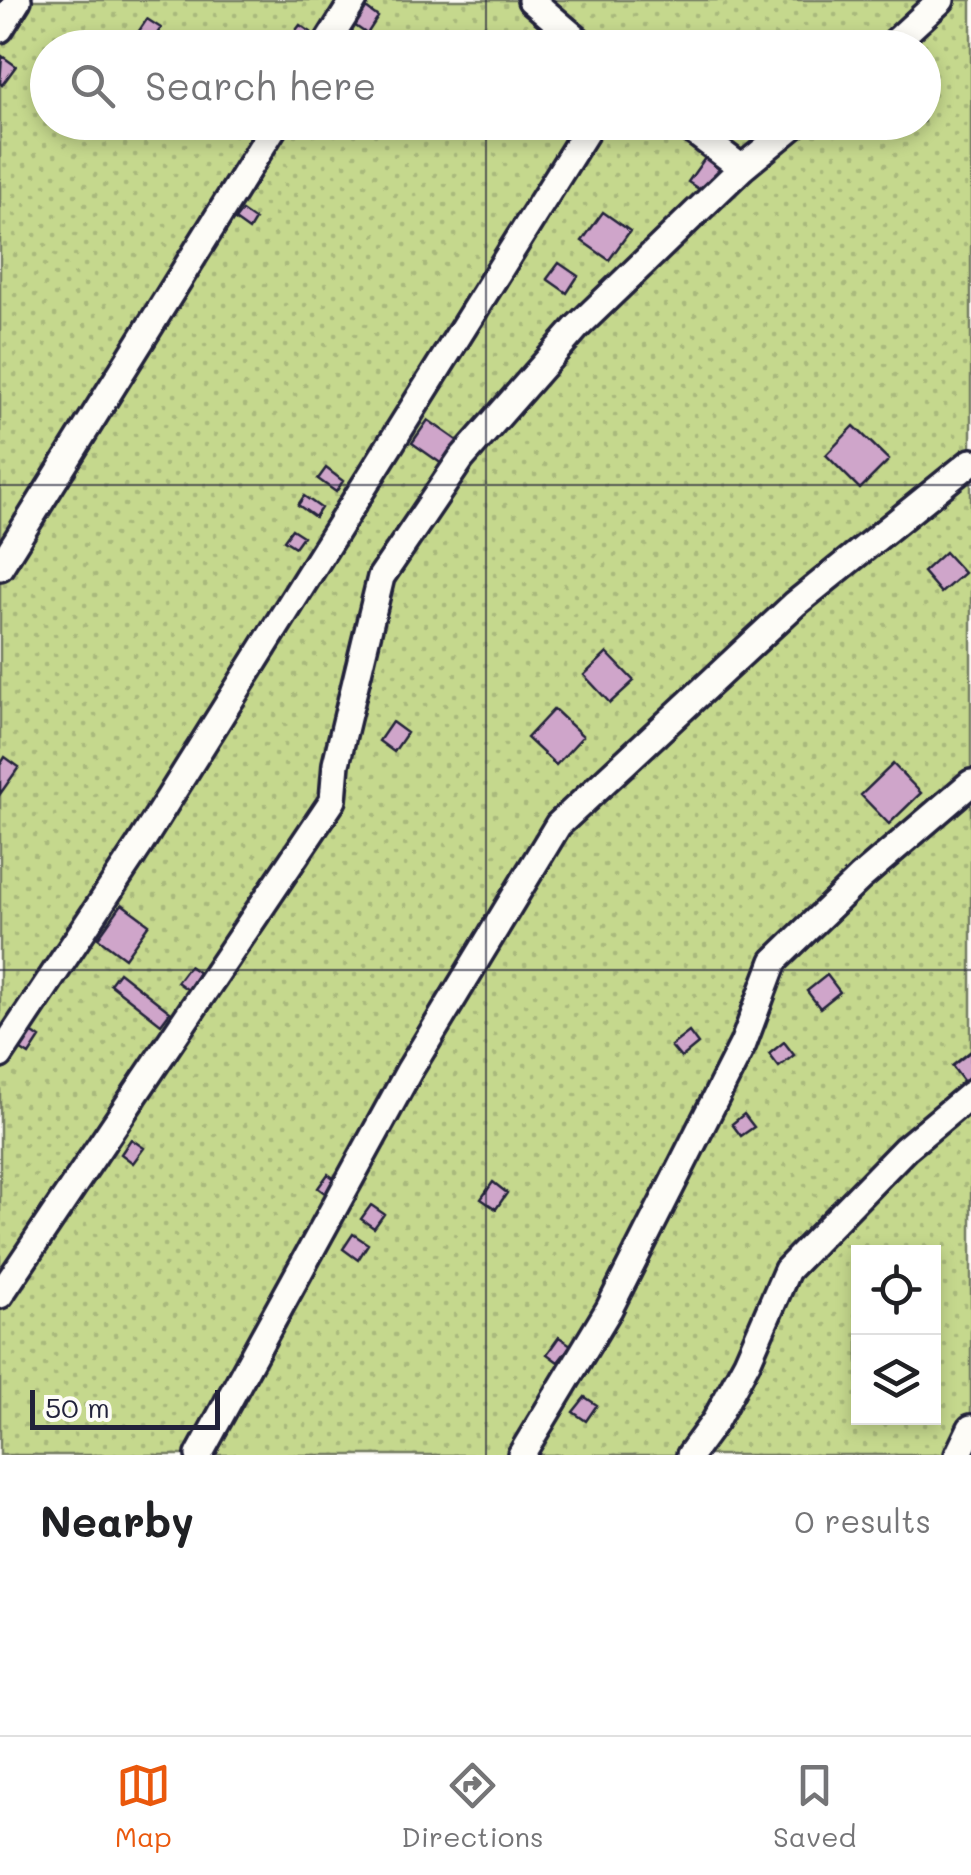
<!DOCTYPE html>
<html lang="en">
<head>
<meta charset="utf-8">
<style>
	body { margin:0; font-family:Mali,sans-serif; background:#f2f2f2; color:#202124 }
	.controls { position:absolute; right:30px; bottom:30px; display:grid; overflow:hidden; border-radius:0px; box-shadow:0 5px 15px #0003 }
	.controls button { width:90px; height:90px; display:grid; place-items:center; padding:0; border:0; border-bottom:2px solid #e0e0e0; background:#fff; color:#202124; font:50px sans-serif }
	.scale { position:absolute; left:30px; bottom:25px; width:190px; box-sizing:border-box; padding-left:10px; border:5px solid #22223b; border-top:0; font-size:28px; line-height:35px; white-space:nowrap; color:#22223b; -webkit-text-stroke:8px #fdfcf7; paint-order:stroke }
	.list { margin:0; padding:0; list-style:none }
	h2 { display:flex; justify-content:space-between; align-items:center; height:130px; margin:0; padding:0 40px; font-size:42px }
	h2 small { font-size:32px; font-weight:400; color:#757577 }
	.icon { flex:none; width:55px; height:55px; fill:none; stroke:currentColor; stroke-width:2; stroke-linecap:round; stroke-linejoin:round }
	.map { position:relative; flex:none; width:971px; height:1455px; overflow:hidden }
	.search { position:absolute; background:#fff; box-shadow:0 5px 15px #0003; left:30px; right:30px; top:30px; height:110px; display:flex; align-items:center; gap:25px; box-sizing:border-box; padding:0 35px; border-radius:55px; color:#757577; font-size:38px }
	.sheet { height:280px; background:#fff }
	nav { display:flex; justify-content:space-around; align-items:center; box-sizing:border-box; height:140px; border-top:2px solid #e0e0e0; background:#fff; font-size:28px; color:#757577 }
	nav a { display:grid; justify-items:center; gap:5px }
	nav .on { color:#ea580c }
	.map>svg:first-child { display:block }
	.grass { fill:url(#grass-dots); stroke:#747d64; stroke-width:2.5; fill-rule:evenodd }
	.building { fill:#cfa5ca; stroke:#22223b; stroke-width:2.5 }
	.lines { fill:none; stroke-linecap:round; stroke-linejoin:round }
	.minor-casing { stroke:#22223b; stroke-width:32 }
	.minor { stroke:#fdfcf7; stroke-width:25 }
	.grid { fill:none; stroke:#22223b; stroke-width:2.5; stroke-opacity:0.55 }
</style>
</head>
<body>
<div class="map">
<svg width="971" height="1455" viewBox="0 0 971 1455">
	<defs>
		<pattern id="grass-dots" width="8" height="8" patternUnits="userSpaceOnUse" patternTransform="scale(2.5)"><rect width="8" height="8" fill="#c5d88d"/><path d="M2 2h.1M6 6h.1" fill="none" stroke="#a9b97b" stroke-width="1.8" stroke-linecap="round"/></pattern>
	</defs>
	<rect width="100%" height="100%" fill="#fdfcf7"/>
	<filter id="ink" filterUnits="userSpaceOnUse"><feTurbulence type="fractalNoise" baseFrequency=".01" numOctaves="2"/><feDisplacementMap in="SourceGraphic" scale="20" xChannelSelector="R" yChannelSelector="G"/><feConvolveMatrix kernelMatrix="1 2 1 2 8 2 1 2 1" color-interpolation-filters="sRGB"/></filter>
	<g filter="url(#ink)">
		<path class="grass" d="M0,0h971v1455h-971zM48,48h876v74h-876zM858,1252h76v166h-76z"/>
		<path class="building" d="M366,8l12,9 -11,17 -13,-9z
			M147,19l14,9 -9,13 -13,-10z
			M300,25l11,7 -10,14 -11,-8z
			M2,56l14,10 -14,19 -2,-2z
			M705,158l16,11 -16,24 -17,-11z
			M242,211l13,9 -6,10 -14,-10z
			M603,212l27,19 -21,29 -27,-19z
			M559,263l19,13 -11,17 -20,-14z
			M428,420l30,21 -16,23 -30,-21z
			M854,426l35,34 -29,29 -34,-34z
			M326,468l17,13 -7,11 -18,-13z
			M304,496l17,12 -6,9 -17,-12z
			M292,529l11,7 -8,11 -11,-7z
			M945,552l19,21 -23,20 -18,-21z
			M607,653l27,28 -24,22 -26,-28z
			M554,709l29,27 -27,29 -29,-27z
			M392,722l15,11 -13,19 -15,-11z
			M5,757l14,10 -19,27v-29z
			M893,764l28,29 -32,31 -28,-29z
			M122,904l27,20 -24,34 -27,-20z
			M189,966l10,7 -11,17 -11,-8z
			M119,972l51,40 -9,12 -51,-40z
			M827,975l13,17 -20,16 -13,-17z
			M27,1029l13,9 -11,17 -14,-9z
			M689,1032l9,12 -17,14 -10,-12z
			M784,1042l10,13 -15,12 -10,-13z
			M971,1051v25l-7,6 -12,-16z
			M744,1114l10,13 -13,9 -9,-12z
			M131,1139l13,9 -11,15 -12,-9z
			M328,1174l11,8 -10,14 -11,-8z
			M493,1182l14,11 -11,16 -15,-10z
			M371,1205l13,9 -10,14 -13,-9z
			M353,1234l15,10 -10,16 -15,-11z
			M559,1337l12,8 -13,17 -11,-8z
			M585,1397l12,8 -11,16 -13,-9z"/>
		<g class="lines">
			<defs>
				<path id="minor" d="M531,0l56,48
					M0,29l18,-29
					M324,48l30,-48
					M889,48l52,-48
					M681,122l61,46
					M0,567l277,-445
					M0,1055l139,-209 453,-724
					M0,1295l333,-495 3,-36 45,-187 80,-118 116,-132 165,-159 56,-46
					M199,1455l210,-384 149,-246 237,-221 176,-142
					M521,1455l88,-146 134,-265 31,-83 86,-83 111,-95
					M690,1455l25,-34 32,-59 40,-92 118,-121 66,-55
					M958,1455l13,-27"/>
			</defs>
			<use href="#minor" class="minor-casing"/>
			<use href="#minor" class="minor"/>
		</g>
	</g>
	<path class="grid" d="M486,0v48M486,122v1333M0,485h971M0,970h971"/>
</svg>
<div class="controls">
<button><svg class="icon" aria-label="locate" viewBox="0 0 24 24"><circle cx="12" cy="12" r="6"/><path d="M12 2v4M12 18v4M2 12h4M18 12h4"/></svg></button>
<button><svg class="icon" aria-label="layers" viewBox="0 0 24 24"><path d="M12 4l9 5-9 5-9-5zM3 14l9 5 9-5"/></svg></button>
</div>
<div class="scale">50 m</div>
<div class="search"><svg class="icon" aria-label="search" viewBox="0 0 24 24"><circle cx="10" cy="10" r="6"/><path d="M15 15l6 6"/></svg>Search here</div>
</div>
<section class="sheet">
<h2>Nearby<small>0 results</small></h2>
<ul class="list">
</ul>
</section>
<nav>
<a class="on"><svg class="icon" aria-label="map" viewBox="0 0 24 24"><path d="M3 6l6-2 6 2 6-2v14l-6 2-6-2-6 2zM9 4v14M15 6v14"/></svg>Map</a>
<a><svg class="icon" aria-label="directions" viewBox="0 0 24 24"><path d="M12 3l9 9-9 9-9-9zM9 14v-3h6M13 9l2 2-2 2"/></svg>Directions</a>
<a><svg class="icon" aria-label="saved" viewBox="0 0 24 24"><path d="M7 4h10v16l-5-4-5 4z"/></svg>Saved</a>
</nav>
</body>
</html>
